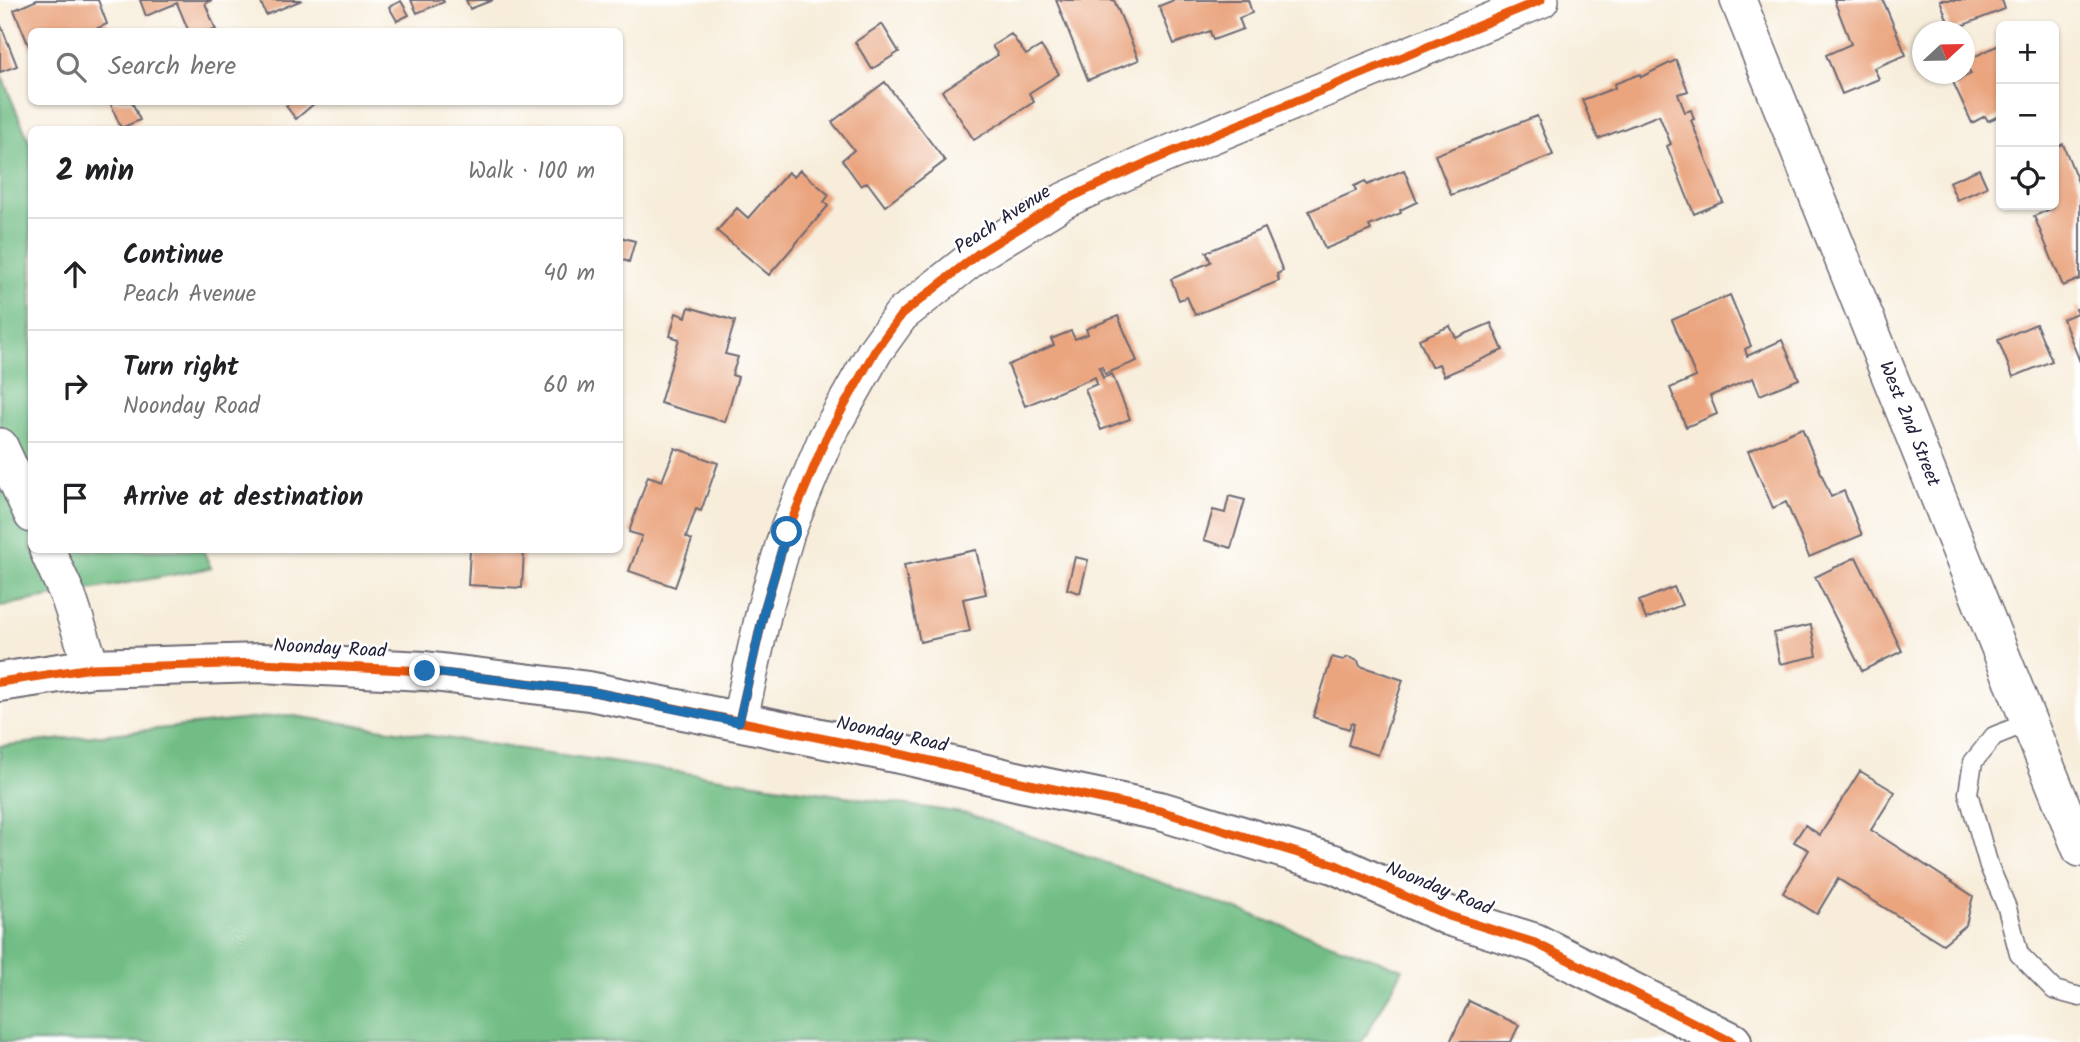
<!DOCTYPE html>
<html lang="en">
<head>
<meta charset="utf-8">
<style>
	body { margin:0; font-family:Kalam,sans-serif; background:#f6f6f6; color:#202124 }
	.controls { position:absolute; right:21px; top:21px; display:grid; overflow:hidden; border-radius:10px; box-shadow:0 2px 5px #0004 }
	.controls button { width:63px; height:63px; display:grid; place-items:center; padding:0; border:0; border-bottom:2px solid #e0e0e0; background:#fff; color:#202124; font:35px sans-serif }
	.compass { position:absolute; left:1912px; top:21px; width:63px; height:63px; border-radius:50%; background:#fff; box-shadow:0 2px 5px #0004; rotate:68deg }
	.stop { position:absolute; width:21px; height:21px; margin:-16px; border:5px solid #1f6fb2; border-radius:50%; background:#fff }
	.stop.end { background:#1f6fb2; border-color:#fff; box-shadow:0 2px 7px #0008 }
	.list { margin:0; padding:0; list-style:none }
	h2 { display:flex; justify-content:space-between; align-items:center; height:91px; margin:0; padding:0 28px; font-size:30px }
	h2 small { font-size:23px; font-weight:400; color:#757577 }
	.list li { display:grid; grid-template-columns:46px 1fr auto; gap:21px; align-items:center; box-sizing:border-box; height:112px; padding:0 28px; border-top:2px solid #e0e0e0 }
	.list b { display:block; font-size:26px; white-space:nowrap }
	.list p { margin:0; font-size:23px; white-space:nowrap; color:#757577 }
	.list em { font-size:23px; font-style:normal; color:#757577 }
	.icon { flex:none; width:38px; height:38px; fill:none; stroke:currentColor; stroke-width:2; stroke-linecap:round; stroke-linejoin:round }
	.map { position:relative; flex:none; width:2080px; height:1042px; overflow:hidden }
	.search { position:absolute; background:#fff; box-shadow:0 2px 5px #0004; left:28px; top:28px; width:595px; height:77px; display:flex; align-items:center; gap:18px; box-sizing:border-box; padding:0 24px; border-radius:10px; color:#757577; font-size:26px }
	.panel { position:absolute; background:#fff; box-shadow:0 2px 5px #0004; left:28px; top:126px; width:595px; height:427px; border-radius:10px }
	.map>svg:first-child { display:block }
	.forest { fill:#72bd85; stroke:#4a7060; stroke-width:2 }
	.building { fill:#eaa57f }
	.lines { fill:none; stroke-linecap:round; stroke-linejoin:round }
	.lane-casing { stroke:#6d6973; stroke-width:21 }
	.street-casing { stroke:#6d6973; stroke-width:38 }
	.secondary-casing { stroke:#6d6973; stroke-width:42 }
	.lane { stroke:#fff; stroke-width:18 }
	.street { stroke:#fff; stroke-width:35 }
	.secondary { stroke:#fff; stroke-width:38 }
	.cycleway-casing { stroke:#fff; stroke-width:13 }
	.cycleway { stroke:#e8590c; stroke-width:9 }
	.route { stroke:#1f6fb2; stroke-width:9 }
	.labels { text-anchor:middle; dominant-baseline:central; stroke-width:5; stroke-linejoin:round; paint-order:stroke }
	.street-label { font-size:19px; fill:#22223b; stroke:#fff }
</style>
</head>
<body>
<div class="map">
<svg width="2080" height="1042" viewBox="0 0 2080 1042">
	<rect width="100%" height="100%" fill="#fff"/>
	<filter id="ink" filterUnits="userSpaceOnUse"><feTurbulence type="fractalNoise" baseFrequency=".0143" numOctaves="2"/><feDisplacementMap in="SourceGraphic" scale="14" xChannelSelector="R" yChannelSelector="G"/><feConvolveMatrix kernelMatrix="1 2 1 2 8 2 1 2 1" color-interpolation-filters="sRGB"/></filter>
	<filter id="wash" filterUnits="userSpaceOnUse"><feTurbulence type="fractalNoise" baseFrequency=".00686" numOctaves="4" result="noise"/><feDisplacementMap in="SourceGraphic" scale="28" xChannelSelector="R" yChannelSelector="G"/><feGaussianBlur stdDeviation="1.57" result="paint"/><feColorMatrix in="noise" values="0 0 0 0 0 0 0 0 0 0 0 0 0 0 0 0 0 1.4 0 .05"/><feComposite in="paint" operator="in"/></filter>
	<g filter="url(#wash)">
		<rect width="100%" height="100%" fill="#f7edda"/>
		<path class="forest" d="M0,72l31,74 1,404h171l8,18 -211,38z
			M287,715l682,99 434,155 -41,73h-1362v-296z"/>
		<g id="blocks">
			<path class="building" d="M37,0h61l9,24 -18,8h-57l-1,19 -17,-41z
				M140,0h72l-7,3 11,27 -27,2 -12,-29 -31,13z
				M260,0h42l-36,15z
				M411,0h32l1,2 -27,11z
				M466,0h27l-23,9z
				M1056,0h58l25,60 -51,20z
				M1174,0h74l4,13 -13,5 4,11 -30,11 -3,-9 -36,13 -15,-38z
				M1834,0h49l23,55 -32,13 5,11 -37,15 -16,-39 25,-11z
				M1940,0h62l3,9 -54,21z
				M401,1l8,14 -12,6 -8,-14z
				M0,23l17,43 -17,6z
				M882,24l17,28 -27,17 -17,-27z
				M1011,34l15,21 15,-9 18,28 -30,19 5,9 -60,38 -32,-49 56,-36 -6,-9z
				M2001,44v71l-13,6 -3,-5 -13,7 -19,-41 18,-8 -6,-13z
				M1676,60l12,31 -10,3 7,18 6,-2 3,9 -3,1 32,82 -29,12 -27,-68 4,-2 -12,-29 -61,24 -16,-39 33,-12 -1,-4 26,-10 1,3z
				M885,82l60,79 -60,45 -18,-24 -6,4 -19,-26 12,-10 -22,-28z
				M110,102h22l8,18 -19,8z
				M291,102h25l-20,17 -10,-13z
				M1537,116l16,39 -102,40 -16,-40z
				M2063,144l17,43v92l-17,7 -29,-70 19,-8 1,-60z
				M1979,169l8,18 -30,13 -8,-18z
				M800,170l29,25 -5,7 4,4 -59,69 -52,-44 20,-23 11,10 40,-46 6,5z
				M1404,170l13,32 -17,8 1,3 -32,13 2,4 -46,19 -16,-38 47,-20 -2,-5 11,-5 2,4z
				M1265,228l18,43 -6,3 2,7 -84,34 -8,-18 -8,3 -8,-21 40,-17 -5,-10z
				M620,237l15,4 -6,21 -9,-3z
				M1730,295l21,51 -6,3 2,7 35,-16 17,39 -39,16 -7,-17 -43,18 7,18 -31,13 -16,-39 26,-11 -24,-57z
				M689,307l46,14 -10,33 13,3 -6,18 6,2 -13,45 -65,-19 19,-64 -9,-3 6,-23 10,4z
				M2080,308v54l-17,-43 14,-6 -1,-4z
				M1118,316l19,45 -32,13 -3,-7h-3l4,11 9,-4 18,45 -29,11 -16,-41 12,-5 -2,-7 -70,29 -17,-41 46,-20 -3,-6 20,-8 4,8 13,-5 -2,-5z
				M1491,323l12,27 -59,26 -5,-12 -8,3 -12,-28 31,-13 6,12z
				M2036,324l16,37 -39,16 -15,-37z
				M1802,428l29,69 13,-6 18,44 -53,22 -23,-55 -13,6 -25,-57z
				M675,448l43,15 -17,48 -5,-2 -10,28 6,3 -17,47 -46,-16 13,-35 -13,-4 19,-56 14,5z
				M1229,496l16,4 -14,48 -27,-8 9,-30 12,3z
				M470,550h54l-2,38 -54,-3z
				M976,550l10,44 -23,5 7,32 -50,11 -16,-77z
				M1075,557l13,3 -8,33 -13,-4z
				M1856,557l46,94 -40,20 -47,-94z
				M1674,587l8,18 -36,14 -7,-18z
				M1811,625l6,31 -37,8 -6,-31z
				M1332,657l11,3 5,-3 10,4 2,5 43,14 -25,75 -30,-10 6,-21 -3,-1 -2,6 -36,-12z
				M1860,771l35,21 -24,38 102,66 -7,29 -23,19 -105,-65 -21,35 -34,-21 26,-43 -15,-8 11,-17 15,10z
				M1469,1001l50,24 -8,17h-61z"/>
		</g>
	</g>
	<g filter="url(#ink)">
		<use href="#blocks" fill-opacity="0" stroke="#6d6973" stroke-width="2"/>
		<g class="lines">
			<defs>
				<path id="lane" d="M2029,722l-35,14 -21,26 -5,31 21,73 18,42 12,46 35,36 26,7"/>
				<path id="street" d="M1738,0l342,849
					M0,446l32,69
					M47,550l21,46 24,72
					M739,722l25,-111 23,-79 39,-94 49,-87 26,-36 78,-62 86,-53 83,-38 393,-162"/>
				<path id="secondary" d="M0,682l92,-14 169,-5 164,8 164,20 320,65 116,27 135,28 174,53 115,52 86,27 197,99"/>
			</defs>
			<use href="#lane" class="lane-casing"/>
			<use href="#street" class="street-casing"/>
			<use href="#secondary" class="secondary-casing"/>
			<use href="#lane" class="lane"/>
			<use href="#street" class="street"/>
			<use href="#secondary" class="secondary"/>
			<defs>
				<path id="cycleway" d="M0,682l92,-14 169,-5 164,8 164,20 320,65 116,27 135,28 174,53 115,52 86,27 197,99
					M739,722l25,-111 23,-79 39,-94 49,-87 26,-36 78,-62 86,-53 83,-38 393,-162"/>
			</defs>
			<use href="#cycleway" class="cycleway-casing"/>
			<use href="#cycleway" class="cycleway"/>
		</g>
	</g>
	<g class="lines" filter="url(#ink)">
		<path class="route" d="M425,671l164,20 150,31 25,-111 23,-79"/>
	</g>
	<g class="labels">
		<g class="street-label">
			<text transform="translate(1003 220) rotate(-33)">Peach Avenue</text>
			<text transform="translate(1909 424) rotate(68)">West 2nd Street</text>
			<text transform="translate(330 649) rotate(3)">Noonday Road</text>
			<text transform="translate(892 735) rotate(12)">Noonday Road</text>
			<text transform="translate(1439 889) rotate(22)">Noonday Road</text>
		</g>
	</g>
</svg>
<div class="controls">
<button>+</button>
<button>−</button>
<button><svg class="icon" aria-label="locate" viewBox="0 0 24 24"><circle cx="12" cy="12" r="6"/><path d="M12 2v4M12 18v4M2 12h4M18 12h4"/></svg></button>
</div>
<svg class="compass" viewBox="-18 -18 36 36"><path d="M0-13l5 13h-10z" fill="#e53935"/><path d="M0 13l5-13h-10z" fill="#757577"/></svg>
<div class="stop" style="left:787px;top:532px"></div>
<div class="stop end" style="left:425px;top:671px"></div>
<div class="search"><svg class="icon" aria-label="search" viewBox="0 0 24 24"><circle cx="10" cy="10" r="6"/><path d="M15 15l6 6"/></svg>Search here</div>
<section class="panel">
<h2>2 min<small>Walk · 100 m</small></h2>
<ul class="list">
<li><svg class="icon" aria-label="ahead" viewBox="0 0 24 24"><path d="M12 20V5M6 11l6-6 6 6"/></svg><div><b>Continue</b><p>Peach Avenue</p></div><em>40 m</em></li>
<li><svg class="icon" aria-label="right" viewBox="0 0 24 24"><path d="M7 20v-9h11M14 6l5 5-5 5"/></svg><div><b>Turn right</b><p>Noonday Road</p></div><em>60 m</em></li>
<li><svg class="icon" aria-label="arrive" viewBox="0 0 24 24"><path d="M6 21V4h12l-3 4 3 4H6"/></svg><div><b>Arrive at destination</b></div></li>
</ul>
</section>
</div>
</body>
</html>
